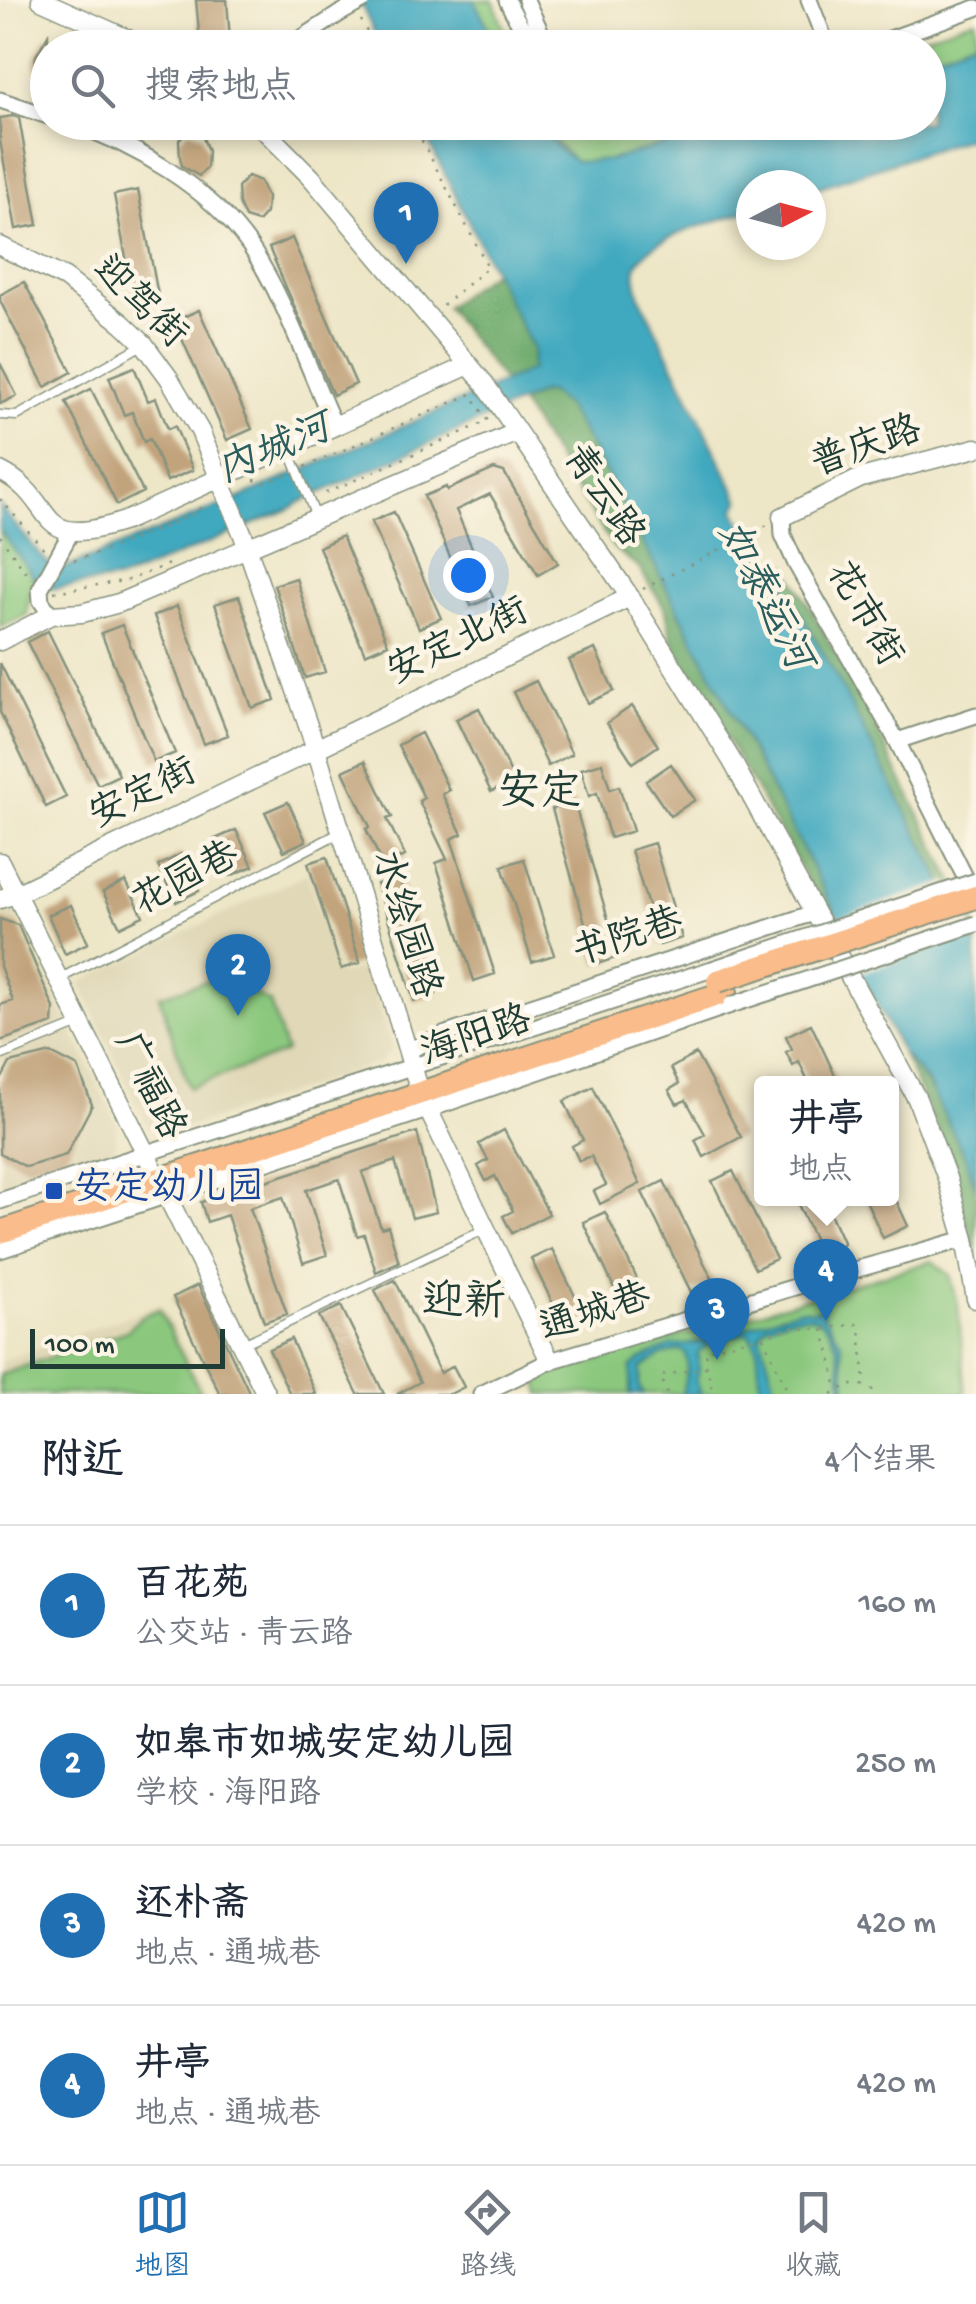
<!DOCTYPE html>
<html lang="zh">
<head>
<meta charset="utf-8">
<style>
	body { margin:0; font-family:"Gochi Hand","LXGW WenKai TC",sans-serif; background:#f6f6f7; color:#1f2937 }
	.compass { position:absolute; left:736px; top:170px; width:90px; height:90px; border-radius:50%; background:#fff; box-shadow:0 5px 15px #0003; rotate:84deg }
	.scale { position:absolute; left:30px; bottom:25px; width:195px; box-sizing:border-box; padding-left:10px; border:5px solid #1f3d34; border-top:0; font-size:28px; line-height:35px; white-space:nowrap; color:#1f3d34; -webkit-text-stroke:8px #fcf5e5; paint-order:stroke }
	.you { position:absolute; left:468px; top:575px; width:35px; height:35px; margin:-25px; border:8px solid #fff; border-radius:50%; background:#1a73e8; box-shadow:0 0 0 15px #1a73e833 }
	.badge { display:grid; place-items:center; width:65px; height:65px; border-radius:50%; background:#1f6fb2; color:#fff; font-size:32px; font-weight:700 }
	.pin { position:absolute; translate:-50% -82px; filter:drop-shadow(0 2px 5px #0008) }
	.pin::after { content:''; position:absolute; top:52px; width:35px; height:30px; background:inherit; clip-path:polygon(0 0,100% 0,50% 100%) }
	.popup { position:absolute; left:754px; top:1076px; width:145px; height:130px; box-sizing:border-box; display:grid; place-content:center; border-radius:10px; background:#fff; filter:drop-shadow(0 2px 8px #0005); font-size:32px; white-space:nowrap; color:#747a83 }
	.popup b { font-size:38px; color:#1f2937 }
	.popup::after { content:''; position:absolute; left:50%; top:100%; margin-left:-20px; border:20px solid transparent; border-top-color:#fff }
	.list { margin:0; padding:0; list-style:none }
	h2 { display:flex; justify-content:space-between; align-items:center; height:130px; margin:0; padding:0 40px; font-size:42px }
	h2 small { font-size:32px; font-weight:400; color:#747a83 }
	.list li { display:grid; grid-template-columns:65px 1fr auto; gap:30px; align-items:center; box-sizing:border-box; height:160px; padding:0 40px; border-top:2px solid #e0e1e3 }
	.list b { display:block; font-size:38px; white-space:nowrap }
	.list p { margin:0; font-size:32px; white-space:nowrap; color:#747a83 }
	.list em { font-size:32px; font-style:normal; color:#747a83 }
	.icon { flex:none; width:55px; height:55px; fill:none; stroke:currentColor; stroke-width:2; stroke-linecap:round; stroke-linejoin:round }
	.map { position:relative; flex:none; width:976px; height:1394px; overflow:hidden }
	.search { position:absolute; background:#fff; box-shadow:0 5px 15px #0003; left:30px; right:30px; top:30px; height:110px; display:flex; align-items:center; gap:25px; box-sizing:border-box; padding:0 35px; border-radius:55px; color:#747a83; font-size:38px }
	.sheet { height:770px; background:#fff }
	nav { display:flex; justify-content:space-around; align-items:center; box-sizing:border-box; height:140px; border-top:2px solid #e0e1e3; background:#fff; font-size:28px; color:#747a83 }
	nav a { display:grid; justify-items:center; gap:5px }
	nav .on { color:#1f6fb2 }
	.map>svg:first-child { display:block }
	.built { fill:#e0d8b7 }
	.green { fill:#8bc87e; stroke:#558259; stroke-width:2.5 }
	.forest { fill:#70ac6d; stroke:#487450; stroke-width:2.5 }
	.water { fill:#3fa9bf; stroke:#2f737a; stroke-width:2.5 }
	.pier { fill:#ede6c7 }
	.building { fill:#c1a37c }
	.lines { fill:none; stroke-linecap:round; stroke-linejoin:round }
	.service-casing { stroke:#86927e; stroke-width:11 }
	.minor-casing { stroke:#86927e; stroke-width:19 }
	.tertiary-casing { stroke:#86927e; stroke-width:21 }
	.primary-casing { stroke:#86927e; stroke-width:26 }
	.path { stroke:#86927e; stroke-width:2.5; stroke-dasharray:2.5 8; stroke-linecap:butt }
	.service { stroke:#fff; stroke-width:8 }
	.minor { stroke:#fff; stroke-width:15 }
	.tertiary { stroke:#fff; stroke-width:18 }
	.primary { stroke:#f9bc8a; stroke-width:22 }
	.minor-bridge-casing { stroke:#86927e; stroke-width:19; stroke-linecap:butt }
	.primary-bridge-casing { stroke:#86927e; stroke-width:26; stroke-linecap:butt }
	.minor-bridge { stroke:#fff; stroke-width:15 }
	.primary-bridge { stroke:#f9bc8a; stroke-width:22 }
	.transit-dot { fill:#1a4fb4; stroke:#fcf5e5; stroke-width:4 }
	.labels { text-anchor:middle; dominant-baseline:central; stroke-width:9; stroke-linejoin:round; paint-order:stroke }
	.street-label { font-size:38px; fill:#1f3d34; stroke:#fcf5e5 }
	.transit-label { font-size:38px; fill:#164399; stroke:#fcf5e5; text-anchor:start }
	.water-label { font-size:40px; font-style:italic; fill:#295d5e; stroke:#fcf5e5 }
	.quarter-label { font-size:42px; fill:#1f3d34; stroke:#fcf5e5 }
</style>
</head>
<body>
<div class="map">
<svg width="976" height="1394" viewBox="0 0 976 1394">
	<rect width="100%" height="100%" fill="#fcf5e5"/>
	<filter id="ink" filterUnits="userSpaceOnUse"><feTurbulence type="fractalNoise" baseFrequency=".01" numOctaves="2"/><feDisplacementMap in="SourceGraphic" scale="20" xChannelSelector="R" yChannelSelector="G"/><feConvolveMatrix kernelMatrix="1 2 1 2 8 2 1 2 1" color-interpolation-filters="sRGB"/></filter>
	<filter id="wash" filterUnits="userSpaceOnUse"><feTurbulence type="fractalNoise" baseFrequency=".0048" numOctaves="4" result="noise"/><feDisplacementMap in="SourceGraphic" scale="40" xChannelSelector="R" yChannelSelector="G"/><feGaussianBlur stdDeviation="2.25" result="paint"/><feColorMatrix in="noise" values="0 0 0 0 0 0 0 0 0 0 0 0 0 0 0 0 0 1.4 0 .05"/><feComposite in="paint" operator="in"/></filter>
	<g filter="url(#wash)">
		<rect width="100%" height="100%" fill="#ede6c7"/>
		<path class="built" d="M307,874l32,101 27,-8 26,82 -13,14 -210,71 -23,-8 -66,-143z
			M13,908l104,216 -3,26 -114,38v-276z
			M161,1304l46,90h-207v-32z"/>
		<path class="green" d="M474,0h19l11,28 21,19h-27z
			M976,19v21l-47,17 -1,-9 -36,-1z
			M537,123h48c25,29 61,2 90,0 22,-2 43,0 65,0l-130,37 -35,2z
			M0,530l36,50 -6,12 -3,23 -27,12z
			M222,976l48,27 16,49 -97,36 -30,-92z
			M932,1261l18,14 8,29 8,90h-425l-4,-16z
			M159,1309l42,85h-201v-19l129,-45 11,-13z"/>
		<path class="forest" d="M494,271l39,80 -2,19 -27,12 -58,-75z
			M543,392l8,1 16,14 43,72 226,434 -13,-5 -151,-266 -6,-32 -27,-42 -25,-20 -94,-145z
			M772,561l14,4 71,127 119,234v21l-138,-267z
			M902,1053c29,33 69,94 74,139 0,21 0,43 0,64l-38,-126z"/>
		<path class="water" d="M359,0h115l24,47h-117z
			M976,40v95l-165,55v-5h-60v25c-28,10 -103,26 -114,55 -4,10 1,22 3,32l100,204 -5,9 24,48 13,3 66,119 138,267v243l-9,-30 -40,-78 -25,-29 -54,-104 -12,-36 -226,-434 -43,-72 -16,-14 -8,-1 -241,109 -12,8 -168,70 -71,10 -15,-9 -36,-50v-24l44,53 13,10 13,-3 167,-67 294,-129 2,-20 -114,-227h118l23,27 16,12 34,-2 130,-37 188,-1 1,-65z
			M824,1305l-1,10 18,28 6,51c-8,-12 -5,-31 -10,-47 -14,-40 -38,-35 -71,-21l-6,9 13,43 1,16h-13l-4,-47 -8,-14c-18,3 -38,6 -51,20l1,17 -3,9 5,15h-19l6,-29 -3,-12 -5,-3 -18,5 -21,13 -2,17 4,9h-12v-26l9,-8 32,-15 20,-1 108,-35 14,2z"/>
		<path class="pier" d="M948,882l28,52 -121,40 -22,-54z"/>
		<g id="blocks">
			<path class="building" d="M196,0h31l3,40 -30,2z
				M48,35v67l-4,1 -9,-39 1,-8z
				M13,116l6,2 19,107 -22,4 -16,-88v-23z
				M189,130l13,5 6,16 -1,16 -8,9 -17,-10 -2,-9 -1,-17z
				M248,176l12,5 7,16 -1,16 -8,9 -13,-4 -6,-14 -1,-17z
				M138,190l21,110 -24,5 -21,-110z
				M292,238l64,146 -23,11 -64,-147z
				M24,282l48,90 -27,15 -45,-86v-6z
				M199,310l53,119 -25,11 -53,-119z
				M0,363l17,33 -17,8z
				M134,367l14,34 8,-3 12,31 7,-3 18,44 -26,11 -17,-42 -6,3 -12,-30 -8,3 -15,-38z
				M91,389l52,103 -26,13 -51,-103z
				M494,469l10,3 54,91 -20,12 -48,-81 -34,16 37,87 -22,9 -47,-110 22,-9 1,3z
				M394,512l47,106 -22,10 -48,-106z
				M342,536l46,108 -23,10 -46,-107z
				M296,578l29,94 -20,6 -31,-93z
				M239,596l36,104 -23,8 -37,-104z
				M177,606l51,129 -24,9 -50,-128z
				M122,625l53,128 -21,9 -53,-129z
				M48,631l71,144 -21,10 -71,-143z
				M595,649l19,42 -26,12 -19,-43z
				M0,663l66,134 -20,10 -46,-95z
				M536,681l36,73 -24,12 -35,-74z
				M632,706l26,40 -25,17 -26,-40z
				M479,708l35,72 -23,12 -35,-73z
				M421,733l28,57 -7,4 20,40 -11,5 44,135 -21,7 -38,-118 11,-4 -28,-58 5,-3 -26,-53z
				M365,761l27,56 -5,2 18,37 -11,5 42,133 -22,7 -37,-117 13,-4 -24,-51 4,-2 -27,-56z
				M602,763l8,26 9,-3 14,45 -23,7 -13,-45 -8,3 -8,-27z
				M671,764l24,36 -25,16 -24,-35z
				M288,802l18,39 -22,10 -19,-39z
				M574,802l45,155 -22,7 -45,-155z
				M236,830l17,36 -23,10 -17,-36z
				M654,843l28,95 -22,7 -29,-95z
				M181,854l18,37 -23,11 -18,-36z
				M327,857l33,106 -19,6 -33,-106z
				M524,859l30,96 -22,7 -30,-96z
				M126,881l17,35 -23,11 -17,-35z
				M71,905l17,38 -23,11 -17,-39z
				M0,919l18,6 36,83 -1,15 -53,18v-36l13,-4 -13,-35z
				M811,1024l28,60h-30l-10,-22 -6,4 -7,-14 6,-3 -6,-13z
				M51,1053l27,14 14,38 -26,50 -40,12 -26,-14v-71l10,-19z
				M696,1054l45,83 -37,20 -9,-17 10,-6 -19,-34 -9,4 -8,-14 10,-6 -8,-16z
				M593,1087l47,97 -40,20 -6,-13 12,-6 -15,-29 -12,5 -7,-15 11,-6 -19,-39z
				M504,1130l45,84 -37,19 -9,-17 10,-5 -18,-35 -9,5 -8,-15 10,-6 -9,-16z
				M417,1132l19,80 -24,6 -17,-57 -33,11 19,56 7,-2 11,36 -23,10 -12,-38 -7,2 -18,-57 -33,11 21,65 -24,8 -20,-66 -33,11 37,106 -23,8 -37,-107 -20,7 -6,-20z
				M733,1171l43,88 -21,10 -43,-88z
				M664,1181l49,100 -22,11 -49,-100z
				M795,1198h28l21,46 -22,11z
				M865,1198h30l13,28 -25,12z
				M605,1212l42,88 -22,11 -42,-89z
				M552,1249l34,70 -20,11 -35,-71z
				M395,1280l45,93 13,-7 11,21 -14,7h-53l23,-12 -45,-92z
				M198,1285l25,52 27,57h-30l-16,-32 -31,-65z
				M341,1306l43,88h-26l-39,-78z
				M291,1339l25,55h-26l-21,-45z"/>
		</g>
	</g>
	<g filter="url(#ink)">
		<use href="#blocks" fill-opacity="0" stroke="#86927e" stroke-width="2.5"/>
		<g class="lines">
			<defs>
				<path id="service" d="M0,415l17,1 127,-72
					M288,447l28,70
					M61,978l280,-146
					M0,1056l80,-32
					M241,1345l244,-116"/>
				<path id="minor" d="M507,0c10,21 16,35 39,44
					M526,0l21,46
					M809,0l19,48
					M287,48l52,-34
					M865,48l111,-40
					M0,100l48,16
					M68,122c66,22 141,65 182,124 36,54 57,121 85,181
					M609,122h26
					M782,517l1,18 13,29 101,177 77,154
					M51,615l-10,-14 -1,-12 31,-57
					M897,741l79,-26
					M407,1051l39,-17 368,-121
					M0,1201l712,-232
					M0,1250l427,-140 304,-105
					M481,1394l69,-33 258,-78 157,-44"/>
				<path id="tertiary" d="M41,0l107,48
					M256,122l55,55 173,206 146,214 102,164 185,338 30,79 18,61 11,60
					M0,246l65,32 57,45 22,21 25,34 31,53 43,104 73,214 105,346 129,266
					M0,471c61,30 29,82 125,50l344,-156
					M782,517l79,-39 115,-30
					M0,641l51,-26 31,-2 37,-10 398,-171
					M0,862l266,532
					M0,899l16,-5 614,-297"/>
				<path id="primary" d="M0,1232l726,-240"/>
			</defs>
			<use href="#service" class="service-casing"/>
			<use href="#minor" class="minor-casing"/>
			<use href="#tertiary" class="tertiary-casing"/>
			<use href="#primary" class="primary-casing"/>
			<path class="path" d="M361,20l14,28
				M412,122l76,145 -46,39
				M305,467l166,-73 17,27 -169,75
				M254,480l13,3 22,-9
				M0,499l45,51
				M0,536l31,43
				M74,560l35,-10 90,-38 2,-8
				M643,589l126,-65
				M54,592l75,-12 42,-17
				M824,1329l32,-5 4,5 5,54
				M763,1337l26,57
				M707,1367l-1,-16 9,-3 78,-20 30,1 8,27 6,35
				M667,1394l-6,-18 46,-9 6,27
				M832,1394c19,-11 29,-14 46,0"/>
			<use href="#service" class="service"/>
			<use href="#minor" class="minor"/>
			<use href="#tertiary" class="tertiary"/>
			<use href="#primary" class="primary"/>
			<defs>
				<path id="minor-bridge" d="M339,14l25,-14
					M712,969l264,-88
					M731,1005l245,-81"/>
				<path id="primary-bridge" d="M718,981l258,-84"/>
			</defs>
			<use href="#minor-bridge" class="minor-bridge-casing"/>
			<use href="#primary-bridge" class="primary-bridge-casing"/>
			<use href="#minor-bridge" class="minor-bridge"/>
			<use href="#primary-bridge" class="primary-bridge"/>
		</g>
	</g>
	<rect class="transit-dot" x="44" y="1181" width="20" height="20" rx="5"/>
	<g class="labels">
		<g class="street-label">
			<text transform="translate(138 304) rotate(44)">迎驾街</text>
			<text transform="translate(867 449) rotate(-19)">普庆路</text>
			<text transform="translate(601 497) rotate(56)">青云路</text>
			<text transform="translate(862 615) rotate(60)">花市街</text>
			<text transform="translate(459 644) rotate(-26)">安定北街</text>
			<text transform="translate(144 796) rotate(-26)">安定街</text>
			<text transform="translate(187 881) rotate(-28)">花园巷</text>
			<text transform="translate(403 925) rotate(73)">水绘园路</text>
			<text transform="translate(628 940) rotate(-18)">书院巷</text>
			<text transform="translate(477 1039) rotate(-19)">海阳路</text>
			<text transform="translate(147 1087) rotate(64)">广福路</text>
			<text transform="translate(596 1315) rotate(-18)">通城巷</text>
		</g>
		<g class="transit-label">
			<text x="74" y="1191">安定幼儿园</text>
		</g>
		<g class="water-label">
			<text transform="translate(275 452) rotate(-23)">内城河</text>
			<text transform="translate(762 597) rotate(63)">如泰运河</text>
		</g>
		<g class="quarter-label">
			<text x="540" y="795">安定</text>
			<text x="464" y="1305">迎新</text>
		</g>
	</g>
</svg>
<svg class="compass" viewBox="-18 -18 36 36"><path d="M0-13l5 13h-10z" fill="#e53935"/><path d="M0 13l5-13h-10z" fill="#747a83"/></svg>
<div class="scale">100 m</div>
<div class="you"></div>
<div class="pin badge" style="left:406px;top:264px">1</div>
<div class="pin badge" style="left:238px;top:1016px">2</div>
<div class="pin badge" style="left:717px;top:1360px">3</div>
<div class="pin badge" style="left:826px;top:1321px">4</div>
<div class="popup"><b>井亭</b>地点</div>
<div class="search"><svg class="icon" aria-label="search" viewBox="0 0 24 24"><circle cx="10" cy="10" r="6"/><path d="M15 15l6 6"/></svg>搜索地点</div>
</div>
<section class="sheet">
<h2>附近<small>4个结果</small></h2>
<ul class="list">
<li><span class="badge">1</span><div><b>百花苑</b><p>公交站 · 青云路</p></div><em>160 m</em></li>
<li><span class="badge">2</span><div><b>如皋市如城安定幼儿园</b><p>学校 · 海阳路</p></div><em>250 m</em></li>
<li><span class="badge">3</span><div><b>还朴斋</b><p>地点 · 通城巷</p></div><em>420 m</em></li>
<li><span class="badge">4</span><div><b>井亭</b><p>地点 · 通城巷</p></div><em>420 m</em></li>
</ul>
</section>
<nav>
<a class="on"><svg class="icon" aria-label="map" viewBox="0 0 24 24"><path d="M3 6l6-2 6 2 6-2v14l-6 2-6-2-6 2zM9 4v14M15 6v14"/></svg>地图</a>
<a><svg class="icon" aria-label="directions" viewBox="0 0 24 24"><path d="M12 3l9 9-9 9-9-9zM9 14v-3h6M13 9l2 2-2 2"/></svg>路线</a>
<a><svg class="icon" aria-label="saved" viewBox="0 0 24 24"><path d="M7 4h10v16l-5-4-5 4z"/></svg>收藏</a>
</nav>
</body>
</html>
